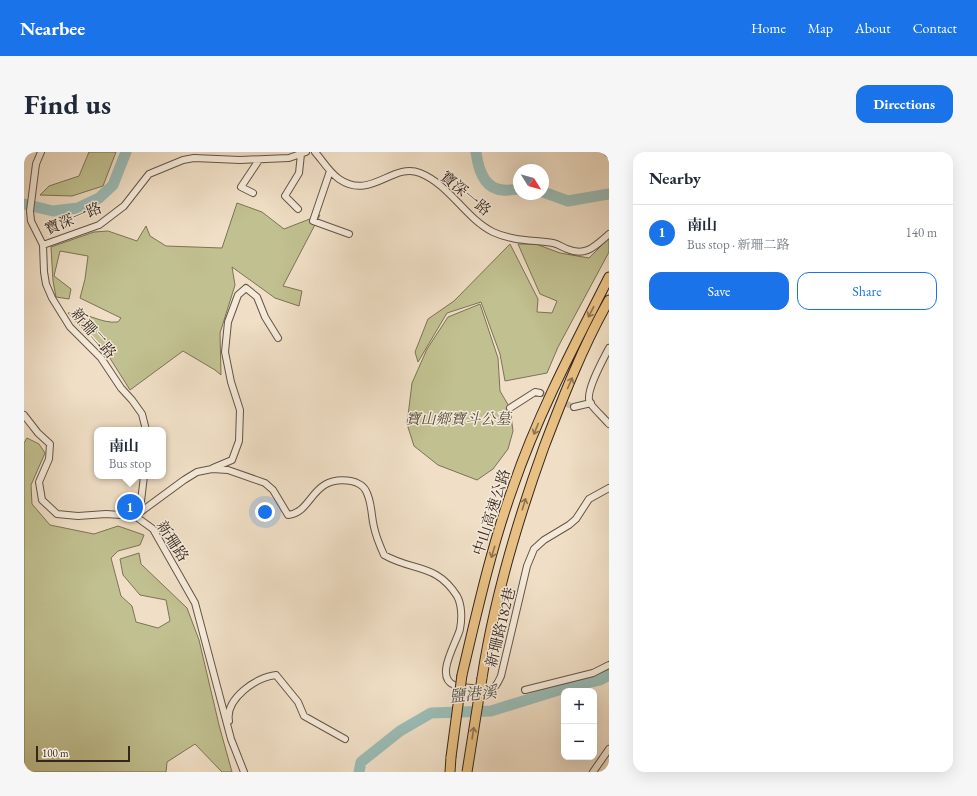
<!DOCTYPE html>
<html lang="en">
<head>
<meta charset="utf-8">
<style>
	body { margin:0; font-family:"EB Garamond","Noto Serif TC",serif; background:#f6f6f7; color:#1f2937 }
	.controls { position:absolute; right:12px; bottom:12px; display:grid; overflow:hidden; border-radius:8px; box-shadow:0 4px 16px #0002 }
	.controls button { width:36px; height:36px; display:grid; place-items:center; padding:0; border:0; border-bottom:1px solid #e0e1e3; background:#fff; color:#1f2937; font:20px sans-serif }
	.compass { position:absolute; left:489px; top:12px; width:36px; height:36px; border-radius:50%; background:#fff; box-shadow:0 4px 16px #0002; rotate:127deg }
	.scale { position:absolute; left:12px; bottom:10px; width:94px; box-sizing:border-box; padding-left:4px; border:2px solid #35261d; border-top:0; font-size:11px; line-height:14px; white-space:nowrap; color:#35261d; -webkit-text-stroke:3px #f5eada; paint-order:stroke }
	.you { position:absolute; left:241px; top:360px; width:14px; height:14px; margin:-10px; border:3px solid #fff; border-radius:50%; background:#1a73e8; box-shadow:0 0 0 6px #1a73e833 }
	.badge { display:grid; place-items:center; width:26px; height:26px; border-radius:50%; background:#1a73e8; color:#fff; font-size:13px; font-weight:700 }
	.pin { position:absolute; translate:-50% -50%; border:2px solid #fff; box-shadow:0 1px 4px #0006 }
	.popup { position:absolute; left:70px; top:275px; width:72px; height:52px; box-sizing:border-box; display:grid; place-content:center; border-radius:8px; background:#fff; filter:drop-shadow(0 1px 3px #0005); font-size:13px; white-space:nowrap; color:#747a83 }
	.popup b { font-size:15px; color:#1f2937 }
	.popup::after { content:''; position:absolute; left:50%; top:100%; margin-left:-8px; border:8px solid transparent; border-top-color:#fff }
	.list { margin:0; padding:0; list-style:none }
	h2 { display:flex; justify-content:space-between; align-items:center; height:52px; margin:0; padding:0 16px; font-size:17px }
	h2 small { font-size:13px; font-weight:400; color:#747a83 }
	.list li { display:grid; grid-template-columns:26px 1fr auto; gap:12px; align-items:center; box-sizing:border-box; height:56px; padding:0 16px; border-top:1px solid #e0e1e3 }
	.list b { display:block; font-size:15px; white-space:nowrap }
	.list p { margin:0; font-size:13px; white-space:nowrap; color:#747a83 }
	.list em { font-size:13px; font-style:normal; color:#747a83 }
	.actions { display:flex; gap:8px; padding:12px 16px }
	.actions a { flex:1; padding:9px 0; border:1px solid #1a73e8; border-radius:12px; text-align:center; font-size:14px; color:#1a73e8 }
	.actions .main { background:#1a73e8; color:#fff }
	.map { position:relative; flex:none; width:585px; height:620px; overflow:hidden; border-radius:12px }
	header { display:flex; align-items:center; gap:24px; box-sizing:border-box; height:56px; padding:0 20px; background:#1a73e8; color:#fff }
	header strong { font-size:19px }
	nav { display:flex; gap:22px; margin-inline-start:auto; font-size:14px }
	.intro { display:flex; align-items:center; justify-content:space-between; box-sizing:border-box; height:96px; padding:0 24px }
	h1 { margin:0; font-size:28px }
	.button { padding:10px 18px; border-radius:12px; background:#1a73e8; color:#fff; font-size:14px; font-weight:700 }
	main { display:flex; gap:24px; padding:0 24px }
	aside { flex:1; background:#fff; border-radius:12px; box-shadow:0 4px 16px #0002 }
	.map>svg:first-child { display:block }
	.green { fill:#c1c090; stroke:#7b7356 }
	.lines { fill:none; stroke-linecap:round; stroke-linejoin:round }
	.river { stroke:#9abcb6; stroke-width:11 }
	.minor-tunnel { stroke:#cbbaa4; stroke-width:6; stroke-dasharray:6 3; stroke-linecap:butt }
	.minor-casing { stroke:#645447; stroke-width:8 }
	.highway-casing { stroke:#35261d; stroke-width:11 }
	.minor { stroke:#f5eada; stroke-width:6 }
	.highway { stroke:#e8c083; stroke-width:9 }
	.highway-bridge-casing { stroke:#35261d; stroke-width:11; stroke-linecap:butt }
	.highway-bridge { stroke:#e8c083; stroke-width:9 }
	.oneway { stroke:#8e7350 }
	.labels { text-anchor:middle; dominant-baseline:central; stroke-width:3; stroke-linejoin:round; paint-order:stroke }
	.street-label { font-size:15px; fill:#35261d; stroke:#f5eada }
	.park-label { font-size:15px; font-style:italic; fill:#584c3a; stroke:#f5eada }
	.water-label { font-size:16px; font-style:italic; fill:#53534b; stroke:#f5eada }
</style>
</head>
<body>
<header>
<strong>Nearbee</strong>
<nav><a>Home</a><a>Map</a><a>About</a><a>Contact</a></nav>
</header>
<div class="intro"><h1>Find us</h1><a class="button">Directions</a></div>
<main>
<div class="map">
<svg width="585" height="620" viewBox="0 0 585 620">
	<rect width="100%" height="100%" fill="#f0dfc6"/>
	<filter id="stains"><feTurbulence type="fractalNoise" baseFrequency=".005" numOctaves="4"/><feColorMatrix values="0 0 0 0 .2 0 0 0 0 .09 0 0 0 0 .02 0 0 0 .5 -.17"/></filter>
	<radialGradient id="worn" r=".72"><stop offset=".6" stop-color="#630" stop-opacity="0"/><stop offset="1" stop-color="#630" stop-opacity=".3"/></radialGradient>
	<path class="green" d="M65,0h27l-13,34 -31,10 -32,-1 9,-9 30,-10z
		M213,51l25,9 22,17 36,-14 -37,71 19,5 -3,15 -24,-8 -43,-31 3,18 -15,48 1,42 -6,-5 -32,-19 -53,39 -22,-35 -40,-42c18,-2 32,11 50,9l3,-4 -41,-20 5,-19 3,-23 -28,-5 -6,25 17,13 -2,10 -13,-2 -3,-16 -2,-34 43,-15 14,-1 29,10 9,-15 4,10 16,10 56,2z
		M585,86v14l-51,95 -11,26 -42,8 -5,-27 -19,-52 -34,11 -29,49 -3,-10 13,-33 26,-18 56,-57 28,55 -1,13 15,1 5,-12 -17,-7 -22,-50h18l24,9 29,5z
		M456,152l18,54 2,33 10,17 3,23 -5,18 -15,20 -16,11 -39,-15 -24,-19 -7,-22 5,-41 15,-34 21,-32z
		M3,286l12,6 6,9 -14,32 1,19 18,21 44,9 24,-8 26,9 -4,10 -22,6 -7,7 10,38 11,10 4,16 22,6 12,-7 -4,-21 -26,-5 -17,-20 -3,-16 19,-6 2,11 46,44 12,32 20,85 13,47h-10l-27,-28 -28,18 -1,10h-142v-329z"/>
	<g class="lines">
		<path class="river" d="M452,0c2,16 8,37 27,38 5,1 11,-1 16,-1
			M519,40l25,9 41,-7
			M0,52l29,7 25,-3 21,-10 14,-13 13,-33
			M335,620l2,-10 39,-31 31,-18 60,-2 74,-23 35,-8 9,-5"/>
		<path class="minor-tunnel" d="M516,241l34,14"/>
		<defs>
			<path id="minor" d="M17,0l-5,12 -6,47 1,10 12,24 1,27 2,12 6,14 18,29 31,31 20,30 11,12 10,14 4,16
				M291,0c8,9 14,20 24,27 32,22 53,-17 81,-6 30,12 45,45 73,59 19,9 40,8 60,11 5,1 9,4 14,6 19,8 28,-3 42,-15
				M583,0l2,2
				M306,19l-17,50 36,13
				M229,41l-12,-6 18,-27
				M274,57l-13,-13 14,-23 2,-19
				M19,93l56,-20 25,-19 25,-32 34,-14 11,-2 46,2 49,-2 17,-6
				M585,196c-5,10 -25,45 -19,55 5,7 13,14 19,21
				M550,255l17,-4
				M486,256l25,-16 5,1
				M0,263l14,18 12,11 -1,15 -10,23 3,18 15,14 21,2 28,-2 29,2 18,13 17,30 25,44 36,136 13,33
				M189,316l19,-8 7,-19 1,-31 -9,-28 -6,-30 3,-30 10,-27 8,-7 11,9 8,20 13,21
				M112,363l5,-14 3,-25
				M111,364l49,-36 13,-8 15,-3 16,1 37,13 8,7 15,25c26,-3 22,-40 63,-34 6,1 13,5 15,10 6,11 5,24 8,36 2,10 6,19 10,28 30,17 52,8 73,41 5,9 5,23 3,33 -3,13 -26,48 -6,56 8,3 21,3 30,4 11,2 13,-5 17,-13l26,-110 7,-17 10,-9 25,-15 7,-6 13,-20 20,-11
				M501,538l68,-17 16,-8
				M205,569c-4,-22 27,-44 47,-46l22,27 6,14 41,23
				M569,620l16,-23"/>
			<path id="highway" d="M438,523c15,-63 29,-127 51,-188 25,-73 61,-141 96,-210
				M458,526c12,-79 35,-156 62,-231 19,-50 39,-101 65,-147
				M426,620l1,-15"/>
		</defs>
		<use href="#minor" class="minor-casing"/>
		<use href="#highway" class="highway-casing"/>
		<use href="#minor" class="minor"/>
		<use href="#highway" class="highway"/>
		<defs>
			<path id="highway-bridge" d="M427,605l11,-82
				M443,620l15,-94"/>
		</defs>
		<use href="#highway-bridge" class="highway-bridge-casing"/>
		<use href="#highway-bridge" class="highway-bridge"/>
	</g>
	<defs><path id="oneway-shaft" d="M-6 0H5M1.5-3L5.5 0L1.5 3" fill="none" stroke-width="1.6" stroke-linecap="round" stroke-linejoin="round"/></defs>
	<g class="oneway">
		<use href="#oneway-shaft" transform="translate(567 160) rotate(117)"/>
		<use href="#oneway-shaft" transform="translate(546 231) rotate(-66)"/>
		<use href="#oneway-shaft" transform="translate(512 277) rotate(112)"/>
		<use href="#oneway-shaft" transform="translate(500 352) rotate(-73)"/>
		<use href="#oneway-shaft" transform="translate(469 400) rotate(107)"/>
		<use href="#oneway-shaft" transform="translate(449 581) rotate(-81)"/>
	</g>
	<g class="labels">
		<g class="street-label">
			<text transform="translate(442 41) rotate(40)">寶深一路</text>
			<text transform="translate(49 66) rotate(-23)">寶深一路</text>
			<text transform="translate(70 181) rotate(50)">新珊二路</text>
			<text transform="translate(467 360) rotate(-72)">中山高速公路</text>
			<text transform="translate(149 389) rotate(57)">新珊路</text>
			<text transform="translate(476 475) rotate(-76)">新珊路182巷</text>
		</g>
		<g class="park-label">
			<text x="434" y="266">寶山鄉寶斗公墓</text>
		</g>
		<g class="water-label">
			<text transform="translate(449 542) rotate(-6)">鹽港溪</text>
		</g>
	</g>
	<rect width="100%" height="100%" filter="url(#stains)"/>
	<rect width="100%" height="100%" fill="url(#worn)"/>
</svg>
<div class="controls">
<button>+</button>
<button>−</button>
</div>
<svg class="compass" viewBox="-18 -18 36 36"><path d="M0-13l5 13h-10z" fill="#e53935"/><path d="M0 13l5-13h-10z" fill="#747a83"/></svg>
<div class="scale">100 m</div>
<div class="you"></div>
<div class="pin badge" style="left:106px;top:355px">1</div>
<div class="popup"><b>南山</b>Bus stop</div>
</div>
<aside>
<h2>Nearby<small></small></h2>
<ul class="list">
<li><span class="badge">1</span><div><b>南山</b><p>Bus stop · 新珊二路</p></div><em>140 m</em></li>
</ul>
<div class="actions"><a class="main">Save</a><a>Share</a></div>
</aside>
</main>
</body>
</html>
